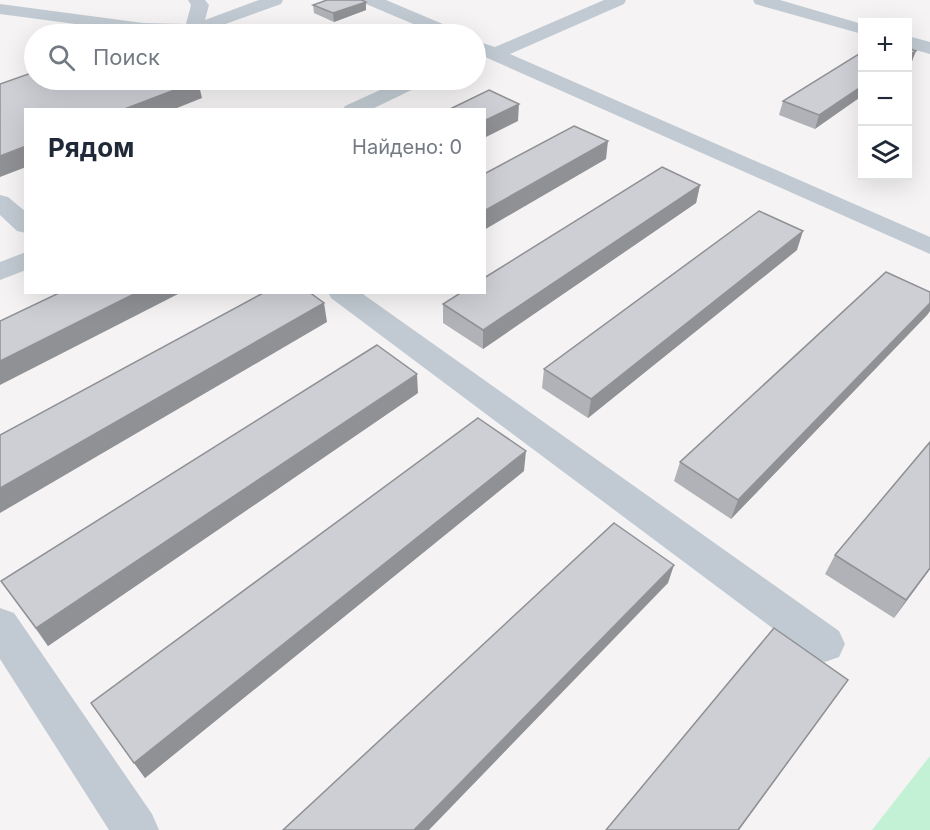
<!DOCTYPE html>
<html lang="ru">
<head>
<meta charset="utf-8">
<style>
	body { margin:0; font-family:Inter,sans-serif; background:#f2f2f3; color:#1f2937 }
	.controls { position:absolute; right:18px; top:18px; display:grid; overflow:hidden; border-radius:0px; box-shadow:0 6px 24px #0002 }
	.controls button { width:54px; height:54px; display:grid; place-items:center; padding:0; border:0; border-bottom:2px solid #e0e1e3; background:#fff; color:#1f2937; font:30px sans-serif }
	.list { margin:0; padding:0; list-style:none }
	h2 { display:flex; justify-content:space-between; align-items:center; height:78px; margin:0; padding:0 24px; font-size:26px }
	h2 small { font-size:20px; font-weight:400; color:#747a83 }
	.icon { flex:none; width:33px; height:33px; fill:none; stroke:currentColor; stroke-width:2; stroke-linecap:round; stroke-linejoin:round }
	.map { position:relative; flex:none; width:930px; height:830px; overflow:hidden }
	.search { position:absolute; background:#fff; box-shadow:0 6px 24px #0002; left:24px; top:24px; width:462px; height:66px; display:flex; align-items:center; gap:15px; box-sizing:border-box; padding:0 21px; border-radius:33px; color:#747a83; font-size:22px }
	.panel { position:absolute; background:#fff; box-shadow:0 6px 24px #0002; left:24px; top:108px; width:462px; height:186px; border-radius:0px }
	.map>svg:first-child { display:block }
	.green { fill:#c3f1d5 }
	.lines { fill:none; stroke-linecap:round; stroke-linejoin:round }
	.minor { fill:#c1cad2; fill-rule:evenodd }
	.wall { fill:#b0b2b7 }
	.shaded-wall { fill:#909195 }
	.building { fill:#cdcfd5; stroke:#909195; stroke-width:1.5 }
</style>
</head>
<body>
<div class="map">
<svg width="930" height="830" viewBox="0 0 930 830">
	<rect width="100%" height="100%" fill="#f5f3f3"/>
	<path class="green" d="M930,756v74h-58z"/>
	<g class="lines">
		<path class="minor" d="M188,0h17l4,5 -4,15 54,-20h24l-2,4 -83,30 -55,-1 -143,-19v-10l143,19 43,1 5,-19z
			M364,0h22l71,30 3,4h-23l-71,-30z
			M604,0h22l-2,4 -114,50 420,183v17l-454,-201v-12l19,6z
			M753,0h27l82,24v10l-107,-30z
			M908,36l22,6v12l-22,-6z
			M402,80h25l-3,4 -54,26h-28l3,-4z
			M0,195l8,2 18,15v21l-9,-2 -17,-16z
			M26,252v18l-26,10v-18z
			M328,292h32l479,339 6,13 -6,13 -14,5 -14,-5 -480,-359z
			M0,608l14,5 138,201 7,16h-50l-109,-171z"/>
	</g>
	<path class="wall" d="M366,2v8l-32,12 -20,-9 -1,-8z
		M862,52l-47,77 -36,-14 4,-14z
		M700,185l-4,18 -213,146 -40,-26v-19z
		M797,250l-209,168 -46,-30 2,-19z
		M928,314l-197,205 -57,-38 6,-19z
		M418,393l-370,253 -47,-65z
		M930,442v127l-36,49 -69,-44 10,-19z
		M524,471l-379,307 -54,-75z"/>
	<path class="shaded-wall" d="M366,2v8l-32,12 -1,-9z
		M916,51l-5,13 -3,2v-10z
		M198,81l4,17 -30,12h-50z
		M862,86v10l-47,33 4,-14z
		M519,104l-1,17 -34,17v-17z
		M608,141l-2,18 -122,71v-19z
		M26,146v21l-26,10v-21z
		M700,185l-4,18 -213,146v-19z
		M803,231l-6,19 -209,168 3,-19z
		M138,292h44l-182,93v-24z
		M324,303l3,19 -327,191v-25z
		M930,303v8l-2,3 -197,205 7,-19z
		M417,374l1,19 -370,253 -12,-18z
		M526,451l-2,20 -379,307 -11,-15z
		M674,565l-6,18 -239,247h-15z
		M930,568v1l-36,49 12,-18z
		M848,680l-12,17 -97,133h-1z"/>
	<path class="building" d="M327,0h35l4,2 -33,11 -20,-8z
		M908,48l8,3 -8,5z
		M862,52v34l-43,29 -36,-14z
		M34,72v8h161l3,1 -76,29h-96v36l-26,10v-72z
		M489,90l30,14 -35,17v-11h-36z
		M574,126l34,15 -124,70v-37z
		M662,167l38,18 -217,145 -40,-26 19,-12h22v-14z
		M759,211l44,20 -212,168 -47,-30z
		M886,272l44,20v11l-192,197 -58,-38z
		M61,292h77l-138,69v-40z
		M265,292h44l15,11 -324,185v-53z
		M377,345l40,29 -381,254 -35,-47z
		M478,418l48,33 -392,312 -43,-60z
		M930,442v126l-24,32 -71,-45z
		M614,523l60,42 -260,265h-131z
		M774,628l74,52 -110,150h-132z"/>
</svg>
<div class="controls">
<button>+</button>
<button>−</button>
<button><svg class="icon" aria-label="layers" viewBox="0 0 24 24"><path d="M12 4l9 5-9 5-9-5zM3 14l9 5 9-5"/></svg></button>
</div>
<div class="search"><svg class="icon" aria-label="search" viewBox="0 0 24 24"><circle cx="10" cy="10" r="6"/><path d="M15 15l6 6"/></svg>Поиск</div>
<section class="panel">
<h2>Рядом<small>Найдено: 0</small></h2>
<ul class="list">
</ul>
</section>
</div>
</body>
</html>
